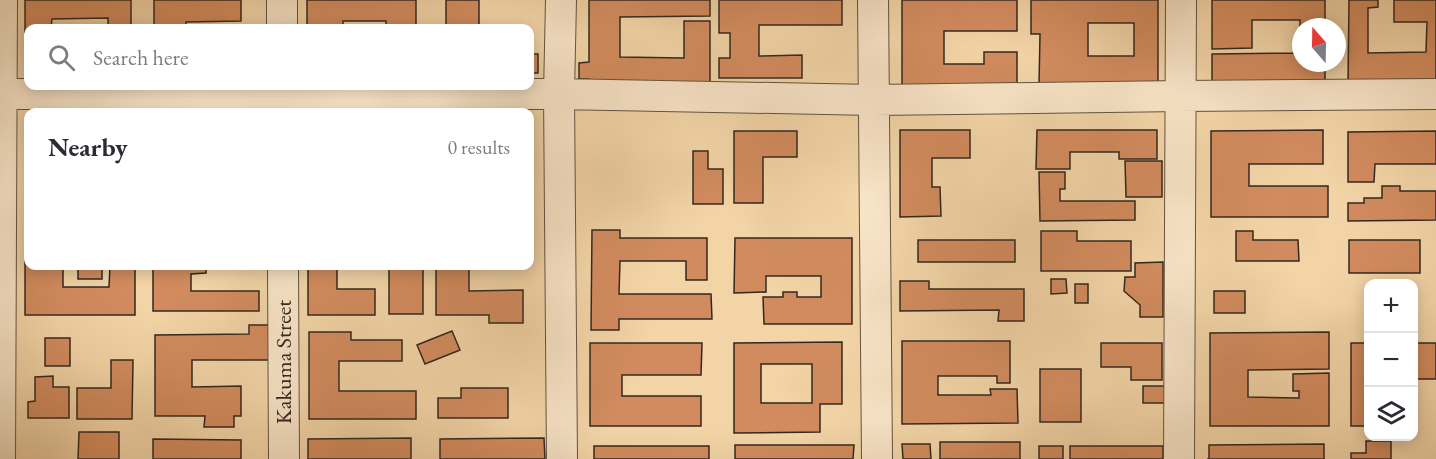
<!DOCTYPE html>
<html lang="en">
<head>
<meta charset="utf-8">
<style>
	body { margin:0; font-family:"EB Garamond",serif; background:#f2f2f3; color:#2b2b33 }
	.controls { position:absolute; right:18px; bottom:18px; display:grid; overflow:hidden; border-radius:12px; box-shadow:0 3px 15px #0003 }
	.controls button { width:54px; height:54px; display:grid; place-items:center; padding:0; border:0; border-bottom:2px solid #e1e1e2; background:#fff; color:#2b2b33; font:30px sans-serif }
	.compass { position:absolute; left:1292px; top:18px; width:54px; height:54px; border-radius:50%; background:#fff; box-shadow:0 3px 15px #0003; rotate:340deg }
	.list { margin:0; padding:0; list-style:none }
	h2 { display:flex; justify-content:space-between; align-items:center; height:78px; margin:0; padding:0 24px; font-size:26px }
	h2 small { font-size:20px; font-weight:400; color:#7c7c81 }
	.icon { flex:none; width:33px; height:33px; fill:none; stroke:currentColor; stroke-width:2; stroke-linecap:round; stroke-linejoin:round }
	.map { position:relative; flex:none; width:1436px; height:459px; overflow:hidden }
	.search { position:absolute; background:#fff; box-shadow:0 3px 15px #0003; left:24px; top:24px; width:510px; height:66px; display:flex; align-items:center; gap:15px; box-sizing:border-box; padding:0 21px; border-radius:12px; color:#7c7c81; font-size:22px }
	.panel { position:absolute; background:#fff; box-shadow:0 3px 15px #0003; left:24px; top:108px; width:510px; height:162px; border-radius:12px }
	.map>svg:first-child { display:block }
	.building { fill:#d18b5e; stroke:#332820; stroke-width:1.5; fill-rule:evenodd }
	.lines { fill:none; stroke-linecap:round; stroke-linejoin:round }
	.minor-casing { stroke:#635342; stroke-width:32 }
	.minor { stroke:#f7e3c6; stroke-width:30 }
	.labels { text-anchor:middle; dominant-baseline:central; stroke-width:4.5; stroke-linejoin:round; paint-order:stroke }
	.street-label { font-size:22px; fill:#332820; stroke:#f7e3c6 }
</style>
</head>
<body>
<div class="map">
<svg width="1436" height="459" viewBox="0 0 1436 459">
	<rect width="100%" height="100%" fill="#f2d4a7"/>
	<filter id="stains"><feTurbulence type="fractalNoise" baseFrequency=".00333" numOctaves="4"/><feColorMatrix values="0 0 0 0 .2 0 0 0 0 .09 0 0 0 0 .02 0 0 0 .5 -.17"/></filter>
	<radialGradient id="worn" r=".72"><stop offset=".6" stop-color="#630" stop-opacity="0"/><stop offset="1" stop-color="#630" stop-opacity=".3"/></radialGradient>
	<path class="building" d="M25,0h106v28h-23v-10l-56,1 -1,9h-23v55h-3z
		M154,0h87v21l-55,1v6h-32z
		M307,0h109v28h-30v-7h-43v7h-36z
		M446,0h33v28h-33z
		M589,0h121v16l-90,1v40l64,1v-37h26v66h-122l1,-8h-10v-16l10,-1z
		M719,0h123v25h-83v31l43,-1v23h-83v-20h11v-25h-11z
		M902,0h115v31h-73v33h40v-12h33v40l-115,1z
		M1031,0h127v85h-119l1,-51h-9zM1088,23h46v33h-46z
		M1212,0h113v27h-24v36h24v18l-113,1v-28l88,-1v-33h-48v28l-40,1z
		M1349,0h29v7l-10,1v45l58,-1 1,-30h-33v-22h42v83h-88z
		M530,54h8v19h-8z
		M900,130h70v28h-38v29h8l1,29 -41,1z
		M1037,130h120v29h-38v-7h-49v17h-34z
		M1323,130v34h-74v22h79v31h-117v-86z
		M734,131h63v26h-34v46h-29z
		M1436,131v33h-61l-1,18h-26v-50z
		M25,132h3v79h-3z
		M693,151h15v18h15v35h-30z
		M1125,161h37v36h-36z
		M1039,172h26v17h-5v12h75v19l-95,1z
		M1382,186h18v5h36v29l-88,1v-18h16v-5h18z
		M592,230h28v8h87v42h-21v-19h-66l-1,33h92l1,25h-93v11h-28z
		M1041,231h36v10h54v30h-90z
		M1236,231h17v9h45l1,21h-63z
		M25,236h3v30h35v21h46l1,-21h25v49h-110z
		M735,238h117v86h-88l-1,-27h20v-5h14v5h24v-21h-55v16l-32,1z
		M918,240h97v22h-97z
		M1349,240h71v33h-71z
		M1163,262v55h-23v-12l-16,-14 1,-14h10v-14z
		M78,266h24v13h-24z
		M153,266h53v7l-15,1v17h68v20h-106z
		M308,266h29v23h38v26h-67z
		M389,266h34v48h-34z
		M436,266h33v25l54,-1v33h-34v-8h-53z
		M1051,279h15l1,14 -16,1z
		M900,281h29v8h95v32h-26l1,-11 -99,1z
		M1075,284h13v19h-13z
		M1214,291h31v22h-31z
		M249,325h23v35h-80v27l49,-1v30h-7v11h-30l1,-11h-50v-81l94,-1z
		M452,331l8,19 -35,14 -8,-19z
		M309,332h42v8h51v21h-63v30h77v28h-107z
		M1329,332v37l-81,1v27l51,1v-7h-6v-17l36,-1v53h-119v-93z
		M45,338h25v28h-25z
		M902,341h108v42h-13v-7h-59v19h53l-1,-6h27l1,34 -116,1z
		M842,342v62h-22v28l-86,1v-90zM761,364h51v39h-51z
		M590,343h112l-1,32h-79v21h79v30h-111z
		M1101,343h61v37h-31v-13h-30z
		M1351,343h17v83h-17z
		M1414,343h22v36h-22z
		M111,360h22l-1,59h-55v-31h34z
		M1040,369h41v53h-41z
		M53,376v11h16v31h-41v-16l7,-1v-24z
		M1143,386h27v17h-27z
		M461,388h47v30h-70v-20h23z
		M79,432h40v27h-41z
		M411,438v21h-103v-20z
		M544,438l1,21h-105v-20z
		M153,439l88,1v19h-88z
		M1366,441h25v18h-40v-6h15z
		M940,442h80v17h-80z
		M902,444h28l1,15h-28z
		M1324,444v15h-117h2v-14z
		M735,445h119l-1,14h-118z
		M594,446h115v13h-115z
		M1039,446h24v13h-24z
		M1070,446h93v13h-93z"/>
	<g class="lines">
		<defs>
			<path id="minor" d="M282,0v28
				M561,0l-2,94 3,365
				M873,0l4,459
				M0,94h559l315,6 307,-4 255,-2
				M283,266l1,193
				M0,459l2,-459
				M1179,459l2,-459"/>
		</defs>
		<use href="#minor" class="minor-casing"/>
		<use href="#minor" class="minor"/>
	</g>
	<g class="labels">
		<g class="street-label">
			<text transform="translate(283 362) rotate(-90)">Kakuma Street</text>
		</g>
	</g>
	<rect width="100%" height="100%" filter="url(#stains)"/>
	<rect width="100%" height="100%" fill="url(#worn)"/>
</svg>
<div class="controls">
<button>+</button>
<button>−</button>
<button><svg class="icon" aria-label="layers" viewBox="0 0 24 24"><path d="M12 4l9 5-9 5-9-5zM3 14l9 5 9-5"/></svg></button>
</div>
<svg class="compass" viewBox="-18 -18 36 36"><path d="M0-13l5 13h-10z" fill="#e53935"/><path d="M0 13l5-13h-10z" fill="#7c7c81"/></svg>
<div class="search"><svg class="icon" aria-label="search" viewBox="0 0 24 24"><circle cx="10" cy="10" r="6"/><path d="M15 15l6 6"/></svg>Search here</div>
<section class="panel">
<h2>Nearby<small>0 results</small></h2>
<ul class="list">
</ul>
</section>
</div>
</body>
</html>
